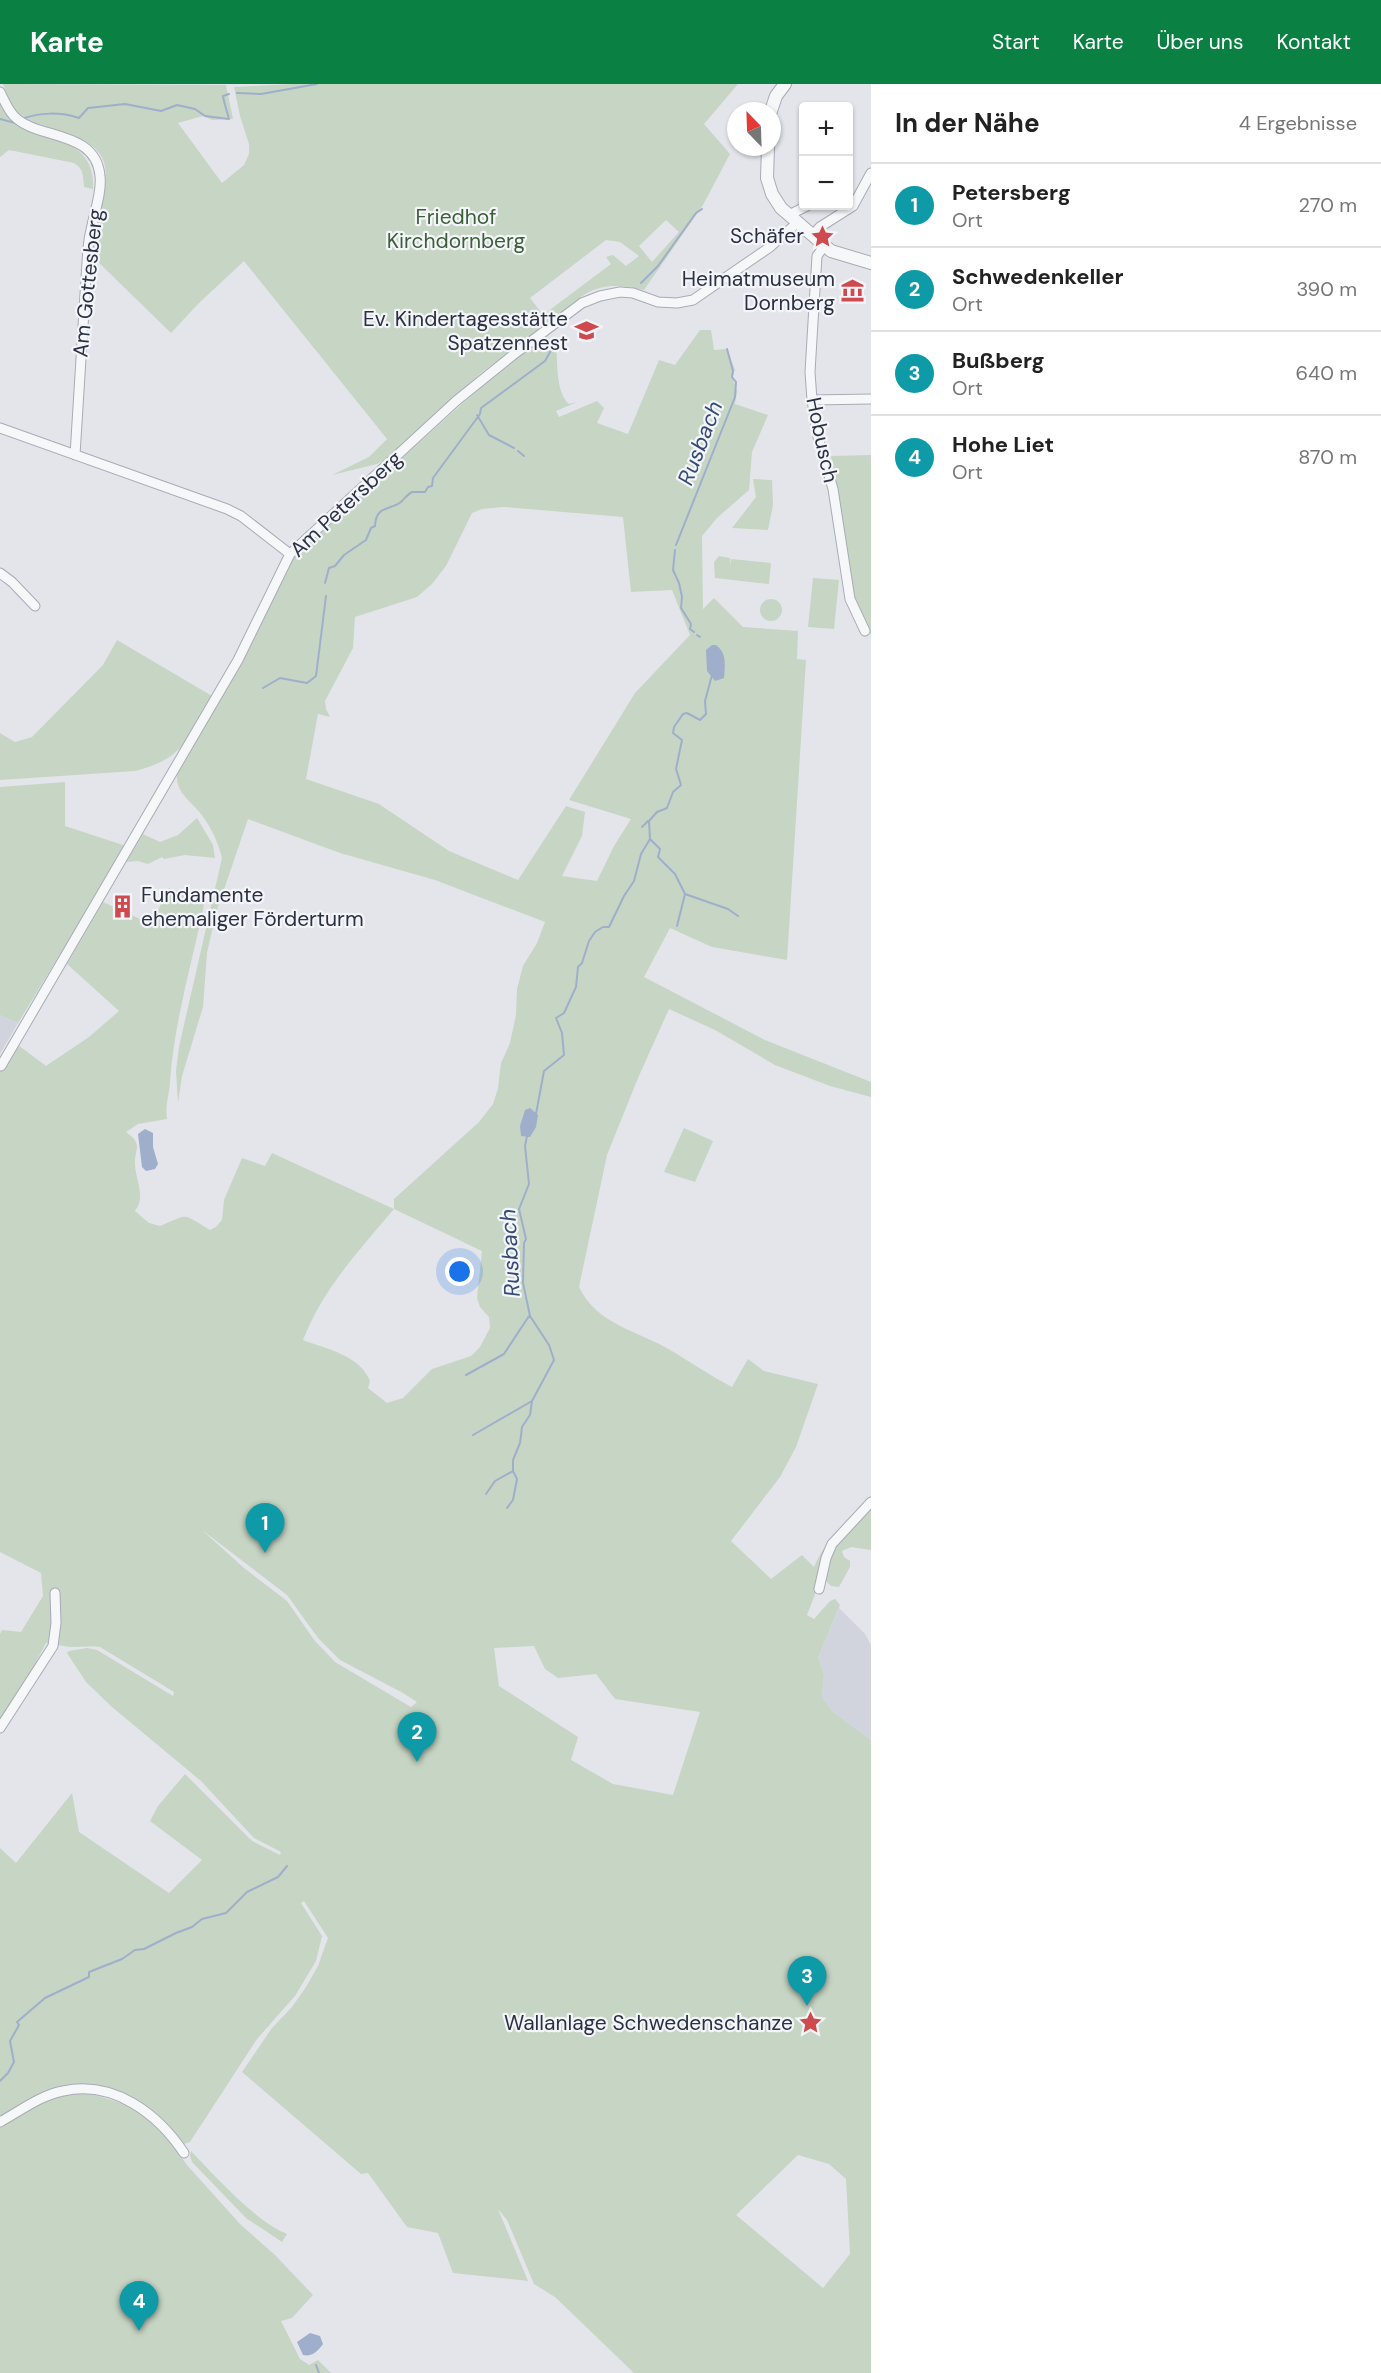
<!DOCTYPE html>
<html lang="de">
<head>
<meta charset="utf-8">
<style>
	body { margin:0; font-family:"DM Sans",sans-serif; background:#f2f2f2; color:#222 }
	.controls { position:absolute; right:18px; top:18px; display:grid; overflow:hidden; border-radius:6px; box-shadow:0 2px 4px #0004 }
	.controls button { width:54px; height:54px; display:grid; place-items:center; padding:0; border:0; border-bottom:2px solid #e0e0e0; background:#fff; color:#222; font:30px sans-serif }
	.compass { position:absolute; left:727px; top:18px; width:54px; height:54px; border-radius:50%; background:#fff; box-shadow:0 2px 4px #0004; rotate:337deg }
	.you { position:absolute; left:460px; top:1188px; width:21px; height:21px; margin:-15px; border:4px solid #fff; border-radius:50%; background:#1a73e8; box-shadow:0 0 0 9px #1a73e833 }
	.badge { display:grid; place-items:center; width:39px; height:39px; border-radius:50%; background:#0b8043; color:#fff; font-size:20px; font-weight:700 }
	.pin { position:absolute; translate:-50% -50px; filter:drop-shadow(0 2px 3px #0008) }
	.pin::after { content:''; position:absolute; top:32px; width:21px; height:18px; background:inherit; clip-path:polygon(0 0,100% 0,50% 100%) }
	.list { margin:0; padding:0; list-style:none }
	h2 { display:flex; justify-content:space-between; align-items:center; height:78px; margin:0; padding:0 24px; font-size:26px }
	h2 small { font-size:20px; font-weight:400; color:#767676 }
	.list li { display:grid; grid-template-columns:39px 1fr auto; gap:18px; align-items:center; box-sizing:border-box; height:84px; padding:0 24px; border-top:2px solid #e0e0e0 }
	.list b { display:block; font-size:22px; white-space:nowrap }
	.list p { margin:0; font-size:20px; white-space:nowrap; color:#767676 }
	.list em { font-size:20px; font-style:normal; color:#767676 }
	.map { position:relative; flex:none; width:871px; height:2289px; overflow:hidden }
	header { display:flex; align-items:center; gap:36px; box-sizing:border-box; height:84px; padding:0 30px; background:#0b8043; color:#fff }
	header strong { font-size:28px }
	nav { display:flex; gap:33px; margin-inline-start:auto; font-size:21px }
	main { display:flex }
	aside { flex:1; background:#fff }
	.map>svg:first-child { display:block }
	.built { fill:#d1d4dd }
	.green { fill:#c7d5c4; fill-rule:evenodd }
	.water { fill:#9fafcb }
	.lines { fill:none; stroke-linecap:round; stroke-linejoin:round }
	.stream { stroke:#9fafcb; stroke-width:2 }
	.minor-casing { stroke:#a8abb6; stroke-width:11 }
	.tertiary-casing { stroke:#a8abb6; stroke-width:14 }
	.minor { stroke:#f6f7f9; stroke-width:9 }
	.tertiary { stroke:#f6f7f9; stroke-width:12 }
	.labels { text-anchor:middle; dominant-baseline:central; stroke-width:4.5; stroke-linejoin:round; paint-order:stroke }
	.park-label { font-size:21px; fill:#3b5f38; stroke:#f3f5f8 }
	.poi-label { font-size:21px; fill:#2b3144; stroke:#f3f5f8; text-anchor:end }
	.street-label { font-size:21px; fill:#2b3144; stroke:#f3f5f8 }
	.water-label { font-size:22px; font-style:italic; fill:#344b78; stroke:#f3f5f8 }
</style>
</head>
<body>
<header>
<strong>Karte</strong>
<nav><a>Start</a><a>Karte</a><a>Über uns</a><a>Kontakt</a></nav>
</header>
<main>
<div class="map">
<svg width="871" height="2289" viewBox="0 0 871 2289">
	<rect width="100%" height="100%" fill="#e3e5eb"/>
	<path class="built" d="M0,931l18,8 -18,31z
		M839,1524l26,26 6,11v95l-38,-28 -11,-15 2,-23 -6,-16z"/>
	<path class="green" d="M3,0l223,1 7,34 -21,1 -9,-4 -25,7 44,60 22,-18 5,-11v-10l-9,-28 -6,-29 58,-3h446l-34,40 26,30 -27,51 -59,85c-22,-5 -39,-7 -59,4l-104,79 -89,83 -15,8 -45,11 37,-18 18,-18 -143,-178 -46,43 -27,29 -78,-76c1,-29 16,-64 12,-91 -5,-33 -63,-35 -84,-51 -9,-6 -14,-21 -18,-31zM666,136l13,12 -27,30 -13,-16zM606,156l14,2 19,14 -13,10 -13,-11 -7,2 5,7 -68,51 -13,-17z
		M0,15l9,18 6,6c35,17 81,17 78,66l-9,-2c-1,-11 0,-18 -10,-24l-65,-13 -9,7z
		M700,246h11l3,20 13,-1 8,21 -3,6 5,15 -2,13 33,11 -16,37 -3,38 -32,28 -15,18 1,73 11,-11 29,29 55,4 -1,28 9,1 -19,300 -75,-13 -42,-19 -26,49 121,63 106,42v15l-41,-11 -55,-21 -60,-35 -46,-21 -31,69 -31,77 -28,132c18,38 60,44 93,64 20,12 39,25 60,36l16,-28 16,12 54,13 -22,63 -16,30 -49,64 40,38 31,-24 12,12c15,-33 28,-40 57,-59v42l-20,-3 -9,4 2,6 6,4v6l-11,20 -8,-1 -6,-6 -8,9 -10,26 7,4 16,-18 5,-2 5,6 -22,53 6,16 -2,23 11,15 38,28v633h-237l-79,-76 -21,-13 -27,-64 -9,-11 30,72 -75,-8 -15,-40 -31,-6 -39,-54 -7,1 -119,-102 30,-44 20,-21 14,-20 12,-21 10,-28 -24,-37 -3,2 21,33 -6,25 -21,35 -38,43 -67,103 -6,2c-26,-29 -59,-63 -101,-57 -9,1 -18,6 -26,9 -19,8 -38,15 -57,22v-270l16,15 56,-70 7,39 90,61 33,-33 -52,-39 8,-15 27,-32 67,67 28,14 1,-3 -27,-14 -53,-57 -89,-74 -26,-25 -19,-29 2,-2 18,-3 10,2 76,46 1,-4 -74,-45c-10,-1 -20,0 -30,0 -8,-1 -16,-3 -24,-4l-30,57 -16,23v-89l2,-4 19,2 22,-36 -2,-23 -41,-21v-489l18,-18 28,21 43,-29 30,-26 -52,-47 36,-62 48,22 18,-36 36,12c-12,60 -31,121 -35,182 -1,15 -5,22 -3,37l-29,5 -12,8c5,4 10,7 11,14 0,6 -3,13 -2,19 1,16 11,32 0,46l14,12 11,3c30,-12 20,-14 50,4l6,-3 6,-7 2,-20 18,-42 23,8 7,-13 122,56v-10l85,-77 14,-18 5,-16 3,-25 9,-20 6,-28 1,-26 6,-23 14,-23 8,-21 -110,-42 -95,-27 -92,-34 -32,94 -9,40 -4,54 -21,69 -4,27 -2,-32 3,-24 43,-189c-4,-16 -11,-31 -21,-44 -10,-13 -25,-21 -24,-39l73,-128 40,-85 7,-9 198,-179 51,-38 10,7c2,19 -1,48 13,61l8,-2 -21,9 3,6 38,-16 7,7 -7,15 31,11 31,-74 16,5zM504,423l119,10 8,75 41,-2 18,45 -55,58 -66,107 62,19 -17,27 -17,35 -35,-5 20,-40 3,-24 -19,-6 -48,74 -69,-29 -70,-47 -73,-25 12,-65 12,3 -4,-8 -1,-8 28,-53 2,-31 62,-20 15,-13 14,-18 26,-53 10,-4zM394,1125l88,42 -5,47 3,9 9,10 1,11 -10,19 -9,9 -39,13 -29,29 -16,5 -19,-15 2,-7c-10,-26 -44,-32 -67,-41 21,-53 55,-88 91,-131zM202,1446l85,65 31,43 22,22 63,33 14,9 -6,5 -76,-45 -20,-21 -28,-40 -43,-33zM534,1562l11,23 13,9 38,-4 19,25 85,13 -27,83 -60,-11 -42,-24 7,-23 -79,-51 -5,-38zM798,2071l31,9 17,15 4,75 -27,34 -87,-73z
		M871,371v180l-18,-36 -22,-143z
		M753,395l19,1 1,25 -5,25 -36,-2 24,-31z
		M719,472l11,2v7l1,-6 40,4 -2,21 -54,-6 -1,-16z
		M813,494l26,2 -5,49 -26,-2z
		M760 526a11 11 0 1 1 22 0a11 11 0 1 1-22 0Z
		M117,556l95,56c-24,41 -26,62 -77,75l-135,9v-47l15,9 17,-5 71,-72z
		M65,698v44l61,20 -108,177 -18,-8v-228z
		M197,734l16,27 2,13 -30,-3 -21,4 -2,-2 -14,7 -10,-3 -12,1 17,-28 17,8 18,-7z
		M684,1044l29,13 -18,41 -31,-10z
		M79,2009l16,2 42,13 26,24 24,33 53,59 35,31 38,40 -21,23 -11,3 19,38 9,6 9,-5 13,13h-331v-247c26,-15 48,-30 79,-33z
		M191,2067c24,25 65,71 96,83l-5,8 -36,-24 -54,-56 -2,-6z"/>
	<path class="water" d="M712,561h4c11,8 9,20 8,33l-9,3 -8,-10 -1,-21z
		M530,1024l8,7 -2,12 -6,10 -9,-1 -1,-10 5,-16z
		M145,1045l8,4v14l5,17 -3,5 -9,2 -4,-4 -4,-33z
		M310,2249l10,3 3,8c-5,7 -11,13 -20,11l-6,-13z"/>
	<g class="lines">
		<path class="stream" d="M237,9l24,1 56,-10
			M0,35l15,4 2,-2
			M22,35c17,-7 39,-7 57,-1l9,-10 37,-4 36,7 16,-6 18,4 10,7 24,3c-2,-8 -5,-16 -6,-23l6,-2
			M641,199l17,-17 38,-53 6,-4
			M477,331l12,20 25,13
			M518,367l6,5
			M676,461l59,-148 1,-15 -4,-5 1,-6 -6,-22
			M675,466l-2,20 6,13 3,14 -1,11 10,16 -1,5 4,3
			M325,499l4,-15 6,-2 9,-11 22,-15 5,-12 4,-2c1,-21 14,-15 26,-24 4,-4 7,-8 11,-10h13l3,-5 4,-1 1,-8 47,-64 1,-6 64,-47 8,-14
			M697,551l3,2
			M263,604l17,-10 27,5 9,-7 10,-80
			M642,743l6,-6
			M650,755l10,10 -2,8 17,17 10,20 43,15 10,7
			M677,842l8,-32
			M536,1030l8,-43 20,-16 -2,-22 -6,-15 8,-5 12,-26 2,-20 4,-4 7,-22 6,-9 8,-5h6l15,-31 10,-15 7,-27 9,-15 -1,-18 8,-9 10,-4 6,-16 8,-7 -5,-16 6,-29 -9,-7 1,-6 9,-13 4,-1 13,7 6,-6 -1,-13 7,-26
			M466,1291l38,-21 25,-38
			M473,1351l59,-34
			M486,1410l9,-13 18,-10
			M507,1424l6,-8 4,-21 -4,-8v-11l7,-17 2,-16 8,-12 2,-14 22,-41 -5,-15 -19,-29 -7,-33 1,-40 2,-4 -7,-30 10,-25 -4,-38 2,-10
			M0,1997l8,-8 6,-11 -4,-21 9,-16 -2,-3 28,-24 44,-21v-5l33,-13 13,-9 9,-1 32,-16 16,-6 10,-8 24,-6 21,-21 31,-15 9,-11
			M316,2281l3,8"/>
		<defs>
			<path id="minor" d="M0,8c4,8 8,18 14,24 22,24 82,13 86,60 2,17 -6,37 -9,54 -3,10 -3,21 -4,32l-12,193
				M789,131l18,-9
				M812,152l8,-9 33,-21 18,-33
				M824,162l-7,10 -7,116 2,28 6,37 15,52 17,110 15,32
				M812,316l59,-1
				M0,344l227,81 14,7 49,38
				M0,489l12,9 23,24
				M1,982l237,-406 52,-106 166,-153 57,-46 69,-52 18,-7 20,-4 13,1 25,9 19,1 16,-3 77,-53 27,-24
				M819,1505l7,-31 6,-14 39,-42
				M0,1644l53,-82 3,-23 -1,-30
				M0,2038c20,-11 41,-27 63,-31 51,-11 95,23 121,62"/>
			<path id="tertiary" d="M771,27l5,-15 9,-12
				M768,63l-1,31 5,16 9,14 50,43 40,12"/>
		</defs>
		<use href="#minor" class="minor-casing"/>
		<use href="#tertiary" class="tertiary-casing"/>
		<use href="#minor" class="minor"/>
		<use href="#tertiary" class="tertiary"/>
	</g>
	<defs>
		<symbol id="sight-bare" viewBox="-9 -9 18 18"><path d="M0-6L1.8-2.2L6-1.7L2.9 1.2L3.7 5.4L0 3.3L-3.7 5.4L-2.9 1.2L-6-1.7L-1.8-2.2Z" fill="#cf4a4e" stroke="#f3f5f8" stroke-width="2.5" paint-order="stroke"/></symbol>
		<symbol id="museum-bare" viewBox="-9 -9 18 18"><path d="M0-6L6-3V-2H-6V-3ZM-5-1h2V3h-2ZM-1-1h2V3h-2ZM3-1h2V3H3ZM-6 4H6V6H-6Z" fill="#cf4a4e" stroke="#f3f5f8" stroke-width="2.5" paint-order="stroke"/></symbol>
		<symbol id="school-bare" viewBox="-9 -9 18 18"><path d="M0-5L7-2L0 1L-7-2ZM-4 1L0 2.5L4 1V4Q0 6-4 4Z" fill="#cf4a4e" stroke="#f3f5f8" stroke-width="2.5" paint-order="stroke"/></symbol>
		<symbol id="building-bare" viewBox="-9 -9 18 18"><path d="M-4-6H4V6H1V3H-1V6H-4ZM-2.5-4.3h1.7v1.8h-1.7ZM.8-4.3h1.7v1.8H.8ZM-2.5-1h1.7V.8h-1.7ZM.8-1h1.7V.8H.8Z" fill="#cf4a4e" stroke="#f3f5f8" stroke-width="2.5" paint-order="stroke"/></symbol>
	</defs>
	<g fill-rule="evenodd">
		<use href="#sight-bare" x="806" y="136" width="33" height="33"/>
		<use href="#museum-bare" x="836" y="190" width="33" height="33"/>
		<use href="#school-bare" x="570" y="230" width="33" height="33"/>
		<use href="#building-bare" x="106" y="806" width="33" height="33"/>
		<use href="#sight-bare" x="794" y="1922" width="33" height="33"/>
	</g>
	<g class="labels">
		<g class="park-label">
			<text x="456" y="133">Friedhof<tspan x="456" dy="24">Kirchdornberg</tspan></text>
		</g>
		<g class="poi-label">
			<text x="804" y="152">Schäfer</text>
			<text x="835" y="195">Heimatmuseum<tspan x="835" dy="24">Dornberg</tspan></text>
			<text x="568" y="235">Ev. Kindertagesstätte<tspan x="568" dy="24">Spatzennest</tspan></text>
			<text x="141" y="811" text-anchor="start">Fundamente<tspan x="141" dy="24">ehemaliger Förderturm</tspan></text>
			<text x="793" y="1939">Wallanlage Schwedenschanze</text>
		</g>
		<g class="street-label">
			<text transform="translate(88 199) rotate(-84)">Am Gottesberg</text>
			<text transform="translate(822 356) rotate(78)">Hobusch</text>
			<text transform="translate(346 420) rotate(-43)">Am Petersberg</text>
		</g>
		<g class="water-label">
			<text transform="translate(700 359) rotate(-69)">Rusbach</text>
			<text transform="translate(510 1169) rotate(-93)">Rusbach</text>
		</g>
	</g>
</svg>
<div class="controls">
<button>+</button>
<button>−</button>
</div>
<svg class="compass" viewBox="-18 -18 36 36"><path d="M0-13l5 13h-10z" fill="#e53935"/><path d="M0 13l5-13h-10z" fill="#767676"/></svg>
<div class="you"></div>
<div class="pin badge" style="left:265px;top:1469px;background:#0f9aa8">1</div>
<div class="pin badge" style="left:417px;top:1678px;background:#0f9aa8">2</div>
<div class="pin badge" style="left:807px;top:1922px;background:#0f9aa8">3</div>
<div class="pin badge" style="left:139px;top:2247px;background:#0f9aa8">4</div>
</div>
<aside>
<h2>In der Nähe<small>4 Ergebnisse</small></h2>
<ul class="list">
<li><span class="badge" style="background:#0f9aa8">1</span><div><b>Petersberg</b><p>Ort</p></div><em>270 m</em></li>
<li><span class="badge" style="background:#0f9aa8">2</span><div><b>Schwedenkeller</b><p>Ort</p></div><em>390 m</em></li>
<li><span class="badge" style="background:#0f9aa8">3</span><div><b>Bußberg</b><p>Ort</p></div><em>640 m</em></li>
<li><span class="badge" style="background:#0f9aa8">4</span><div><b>Hohe Liet</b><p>Ort</p></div><em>870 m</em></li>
</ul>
</aside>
</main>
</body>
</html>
